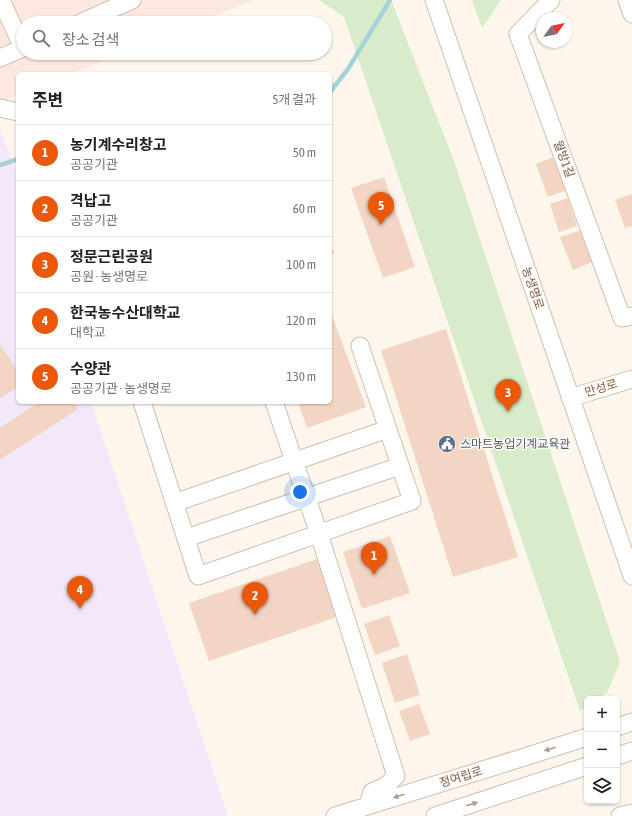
<!DOCTYPE html>
<html lang="ko">
<head>
<meta charset="utf-8">
<style>
	body { margin:0; font-family:"Asap Condensed","Noto Sans KR",sans-serif; background:#f6f6f6; color:#202124 }
	.controls { position:absolute; right:12px; bottom:12px; display:grid; overflow:hidden; border-radius:6px; box-shadow:0 1px 3px #0004 }
	.controls button { width:36px; height:36px; display:grid; place-items:center; padding:0; border:0; border-bottom:1px solid #e0e0e0; background:#fff; color:#202124; font:20px sans-serif }
	.compass { position:absolute; left:536px; top:12px; width:36px; height:36px; border-radius:50%; background:#fff; box-shadow:0 1px 3px #0004; rotate:57deg }
	.you { position:absolute; left:300px; top:492px; width:14px; height:14px; margin:-10px; border:3px solid #fff; border-radius:50%; background:#1a73e8; box-shadow:0 0 0 6px #1a73e833 }
	.badge { display:grid; place-items:center; width:26px; height:26px; border-radius:50%; background:#ea580c; color:#fff; font-size:13px; font-weight:700 }
	.pin { position:absolute; translate:-50% -33px; filter:drop-shadow(0 1px 2px #0008) }
	.pin::after { content:''; position:absolute; top:21px; width:14px; height:12px; background:inherit; clip-path:polygon(0 0,100% 0,50% 100%) }
	.list { margin:0; padding:0; list-style:none }
	h2 { display:flex; justify-content:space-between; align-items:center; height:52px; margin:0; padding:0 16px; font-size:17px }
	h2 small { font-size:13px; font-weight:400; color:#757577 }
	.list li { display:grid; grid-template-columns:26px 1fr auto; gap:12px; align-items:center; box-sizing:border-box; height:56px; padding:0 16px; border-top:1px solid #e0e0e0 }
	.list b { display:block; font-size:15px; white-space:nowrap }
	.list p { margin:0; font-size:13px; white-space:nowrap; color:#757577 }
	.list em { font-size:13px; font-style:normal; color:#757577 }
	.icon { flex:none; width:22px; height:22px; fill:none; stroke:currentColor; stroke-width:2; stroke-linecap:round; stroke-linejoin:round }
	.map { position:relative; flex:none; width:632px; height:816px; overflow:hidden }
	.search { position:absolute; background:#fff; box-shadow:0 1px 3px #0004; left:16px; top:16px; width:316px; height:44px; display:flex; align-items:center; gap:10px; box-sizing:border-box; padding:0 14px; border-radius:22px; color:#757577; font-size:15px }
	.panel { position:absolute; background:#fff; box-shadow:0 1px 3px #0004; left:16px; top:72px; width:316px; height:332px; border-radius:6px }
	.map>svg:first-child { display:block }
	.commercial { fill:#fde8e0 }
	.education { fill:#f3e8fa }
	.green { fill:#d8ecc9 }
	.lines { fill:none; stroke-linecap:round; stroke-linejoin:round }
	.stream { stroke:#a5d3da; stroke-width:4.5 }
	.building { fill:#f3d5c3 }
	.minor-casing { stroke:#d1beb0; stroke-width:19 }
	.minor { stroke:#fff; stroke-width:17 }
	.oneway { fill:#af9d94 }
	.labels { text-anchor:middle; dominant-baseline:central; stroke-width:3; stroke-linejoin:round; paint-order:stroke }
	.street-label { font-size:12px; fill:#7a5c4d; stroke:#fffaf3 }
	.service-label { font-size:12px; fill:#4e5e75; stroke:#fffaf3; text-anchor:start }
</style>
</head>
<body>
<div class="map">
<svg width="632" height="816" viewBox="0 0 632 816">
	<rect width="100%" height="100%" fill="#fdf6ec"/>
	<path class="commercial" d="M0,0h253l-56,23h-174v30h99l-51,21h-53v21l-18,8z"/>
	<path class="education" d="M0,127l18,54v221h73l137,414h-228z"/>
	<path class="green" d="M319,0h72l63,161 166,501 -13,31 -10,6h-10v7l-7,5 -236,-694z
		M472,0h29l-19,28z"/>
	<g class="lines">
		<path class="stream" d="M330,92l18,-23 42,-69
			M0,165l18,-6"/>
	</g>
	<path class="building" d="M554,157l13,33 -19,7 -12,-33z
		M384,177l31,90 -32,11 -32,-90z
		M632,194v32l-7,2 -10,-28z
		M568,198l9,28 -18,6 -9,-28z
		M581,230l11,32 -19,8 -13,-33z
		M330,241l4,12 -4,1z
		M330,310l36,97 -59,21 -9,-26h32z
		M446,329l72,228 -65,20 -72,-227z
		M0,344l18,28v15l-18,11z
		M39,402h35l4,7 -78,51v-32z
		M390,536l20,57 -48,16 -19,-57z
		M317,559l20,58 -128,44 -20,-58z
		M389,615l11,31 -25,9 -11,-31z
		M407,654l13,41 -25,8 -13,-40z
		M419,704l11,30 -20,7 -11,-30z"/>
	<g class="lines">
		<defs>
			<path id="minor" d="M1,0l22,48
				M434,0l198,576
				M551,0l-33,34 104,284 10,-2
				M627,0l5,14
				M80,23l52,-23
				M0,58l23,-10
				M0,108l18,4
				M570,398l62,-19
				M142,402l56,174 214,-75 -52,-155
				M274,402l45,132 77,242
				M174,503l214,-74
				M186,538l214,-72
				M617,727l15,-5
				M617,756l15,-5
				M368,805l4,-13 14,-6 10,-10
				M335,816l180,-56 72,-23
				M435,816l152,-50
				M620,816l12,-3"/>
		</defs>
		<use href="#minor" class="minor-casing"/>
		<use href="#minor" class="minor"/>
	</g>
	<defs><path id="oneway-solid" d="M-6-.8H1V-3.2L6.5 0L1 3.2V.8H-6Z"/></defs>
	<g class="oneway">
		<use href="#oneway-solid" transform="translate(550 749) rotate(162)"/>
		<use href="#oneway-solid" transform="translate(399 796) rotate(163)"/>
		<use href="#oneway-solid" transform="translate(472 804) rotate(-18)"/>
	</g>
	<defs>
		<symbol id="civic-disc" viewBox="-11 -11 22 22"><circle r="9.5" fill="#5c6f8a" stroke="#fffaf3"/><path d="M-.6-6.5H3V-4.5H.6V-3L4-1V1h2V6H-6V1h2V-1L-.6-3ZM-1.2 2.5V6h2.4V2.5Z" fill="#fff"/></symbol>
	</defs>
	<g fill-rule="evenodd">
		<use href="#civic-disc" x="437" y="434" width="20" height="20"/>
	</g>
	<g class="labels">
		<g class="street-label">
			<text transform="translate(564 159) rotate(70)">월방1길</text>
			<text transform="translate(533 288) rotate(71)">농생명로</text>
			<text transform="translate(601 388) rotate(-17)">만성로</text>
			<text transform="translate(461 777) rotate(-17)">정여립로</text>
		</g>
		<g class="service-label">
			<text x="460" y="444">스마트농업기계교육관</text>
		</g>
	</g>
</svg>
<div class="controls">
<button>+</button>
<button>−</button>
<button><svg class="icon" aria-label="layers" viewBox="0 0 24 24"><path d="M12 4l9 5-9 5-9-5zM3 14l9 5 9-5"/></svg></button>
</div>
<svg class="compass" viewBox="-18 -18 36 36"><path d="M0-13l5 13h-10z" fill="#e53935"/><path d="M0 13l5-13h-10z" fill="#757577"/></svg>
<div class="you"></div>
<div class="pin badge" style="left:374px;top:575px">1</div>
<div class="pin badge" style="left:255px;top:615px">2</div>
<div class="pin badge" style="left:508px;top:412px">3</div>
<div class="pin badge" style="left:80px;top:609px">4</div>
<div class="pin badge" style="left:381px;top:225px">5</div>
<div class="search"><svg class="icon" aria-label="search" viewBox="0 0 24 24"><circle cx="10" cy="10" r="6"/><path d="M15 15l6 6"/></svg>장소 검색</div>
<section class="panel">
<h2>주변<small>5개 결과</small></h2>
<ul class="list">
<li><span class="badge">1</span><div><b>농기계수리창고</b><p>공공기관</p></div><em>50 m</em></li>
<li><span class="badge">2</span><div><b>격납고</b><p>공공기관</p></div><em>60 m</em></li>
<li><span class="badge">3</span><div><b>정문근린공원</b><p>공원 · 농생명로</p></div><em>100 m</em></li>
<li><span class="badge">4</span><div><b>한국농수산대학교</b><p>대학교</p></div><em>120 m</em></li>
<li><span class="badge">5</span><div><b>수양관</b><p>공공기관 · 농생명로</p></div><em>130 m</em></li>
</ul>
</section>
</div>
</body>
</html>
